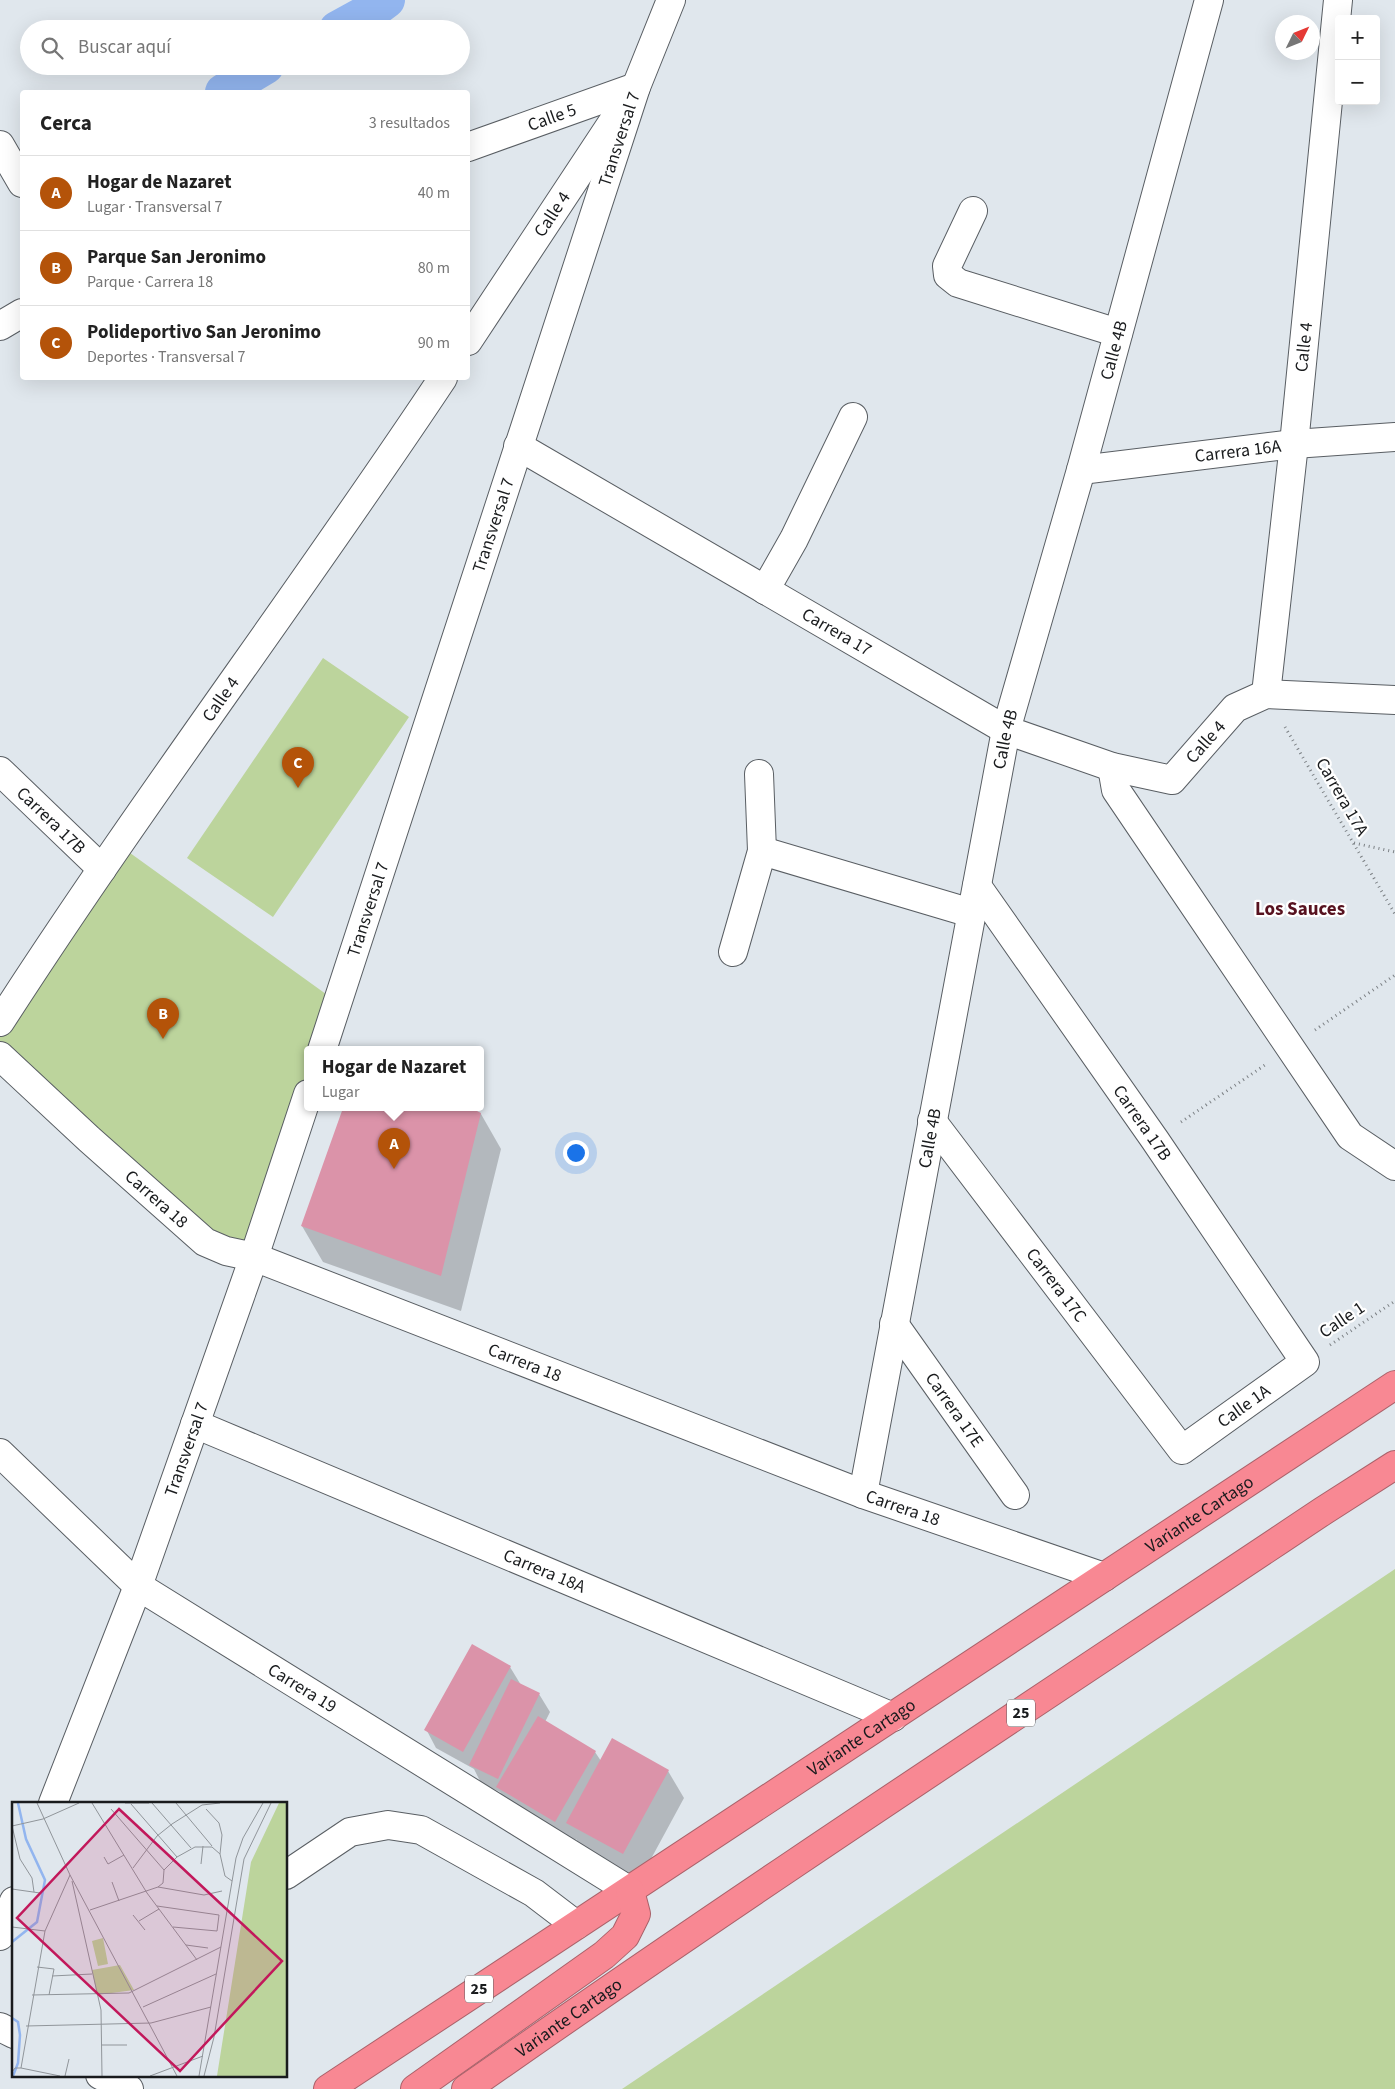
<!DOCTYPE html>
<html lang="es">
<head>
<meta charset="utf-8">
<style>
	body { margin:0; font-family:"Source Sans 3",sans-serif; background:#f2f2f2; color:#222 }
	.controls { position:absolute; right:15px; top:15px; display:grid; overflow:hidden; border-radius:5px; box-shadow:0 5px 20px #0002 }
	.controls button { width:45px; height:45px; display:grid; place-items:center; padding:0; border:0; border-bottom:1px solid #e0e0e0; background:#fff; color:#222; font:25px sans-serif }
	.compass { position:absolute; left:1275px; top:15px; width:45px; height:45px; border-radius:50%; background:#fff; box-shadow:0 5px 20px #0002; rotate:47deg }
	.you { position:absolute; left:575px; top:1152px; width:18px; height:18px; margin:-12px; border:4px solid #fff; border-radius:50%; background:#1a73e8; box-shadow:0 0 0 8px #1a73e833 }
	.badge { display:grid; place-items:center; width:32px; height:32px; border-radius:50%; background:#b45309; color:#fff; font-size:16px; font-weight:700 }
	.pin { position:absolute; translate:-50% -41px; filter:drop-shadow(0 1px 2px #0008) }
	.pin::after { content:''; position:absolute; top:26px; width:18px; height:15px; background:inherit; clip-path:polygon(0 0,100% 0,50% 100%) }
	.popup { position:absolute; left:304px; top:1046px; width:180px; height:65px; box-sizing:border-box; display:grid; place-content:center; border-radius:5px; background:#fff; filter:drop-shadow(0 1px 4px #0005); font-size:16px; white-space:nowrap; color:#767676 }
	.popup b { font-size:19px; color:#222 }
	.popup::after { content:''; position:absolute; left:50%; top:100%; margin-left:-10px; border:10px solid transparent; border-top-color:#fff }
	.list { margin:0; padding:0; list-style:none }
	h2 { display:flex; justify-content:space-between; align-items:center; height:65px; margin:0; padding:0 20px; font-size:21px }
	h2 small { font-size:16px; font-weight:400; color:#767676 }
	.list li { display:grid; grid-template-columns:32px 1fr auto; gap:15px; align-items:center; box-sizing:border-box; height:75px; padding:0 20px; border-top:1px solid #e0e0e0 }
	.list b { display:block; font-size:19px; white-space:nowrap }
	.list p { margin:0; font-size:16px; white-space:nowrap; color:#767676 }
	.list em { font-size:16px; font-style:normal; color:#767676 }
	.icon { flex:none; width:28px; height:28px; fill:none; stroke:currentColor; stroke-width:2; stroke-linecap:round; stroke-linejoin:round }
	.map { position:relative; flex:none; width:1395px; height:2089px; overflow:hidden }
	.search { position:absolute; background:#fff; box-shadow:0 5px 20px #0002; left:20px; top:20px; width:450px; height:55px; display:flex; align-items:center; gap:12px; box-sizing:border-box; padding:0 18px; border-radius:28px; color:#767676; font-size:19px }
	.panel { position:absolute; background:#fff; box-shadow:0 5px 20px #0002; left:20px; top:90px; width:450px; height:290px; border-radius:5px }
	.map>svg:first-child { display:block }
	.green { fill:#bcd49c }
	.shadow { fill:#0003 }
	.lines { fill:none; stroke-linecap:round; stroke-linejoin:round }
	.canal { stroke:#92b5ef; stroke-width:36 }
	.building { fill:#db93a9 }
	.minor-casing { stroke:#595e63; stroke-width:30 }
	.highway-casing { stroke:#aa626a; stroke-width:30 }
	.path { stroke:#7c8185; stroke-width:3; stroke-dasharray:1 4; stroke-linecap:butt }
	.minor { stroke:#fff; stroke-width:28 }
	.highway { stroke:#f88893; stroke-width:28 }
	.labels { text-anchor:middle; dominant-baseline:central; stroke-width:4.5; stroke-linejoin:round; paint-order:stroke }
	.shield { fill:#fff; stroke:#5e5f61; stroke-width:1 }
	.shield-label { font-size:16px; font-weight:bold; fill:#191b1d }
	.street-label { font-size:18px; fill:#191b1d; stroke:#fff }
	.neighbourhood-label { font-size:19px; font-weight:bold; fill:#57121f; stroke:#fff }
	.inset-river { fill:none; stroke:#92b5ef; stroke-width:2.5 }
	.inset-road { fill:none; stroke:#90959a; stroke-width:1 }
	.view { fill:#c2185b; fill-opacity:0.15; stroke:#c2185b; stroke-width:2.5 }
	.inset-edge { fill:none; stroke:#191b1d; stroke-width:2.5 }
</style>
</head>
<body>
<div class="map">
<svg width="1395" height="2089" viewBox="0 0 1395 2089">
	<rect width="100%" height="100%" fill="#e0e7ed"/>
	<path class="green" d="M323,658l86,59 -136,200 -86,-59z
		M119,845l218,157 -15,48h-14v44l-54,163 -55,-21 -199,-180v-34z
		M1395,1569v520h-773z"/>
	<path class="shadow" d="M344,1108h124l13,6 20,35 -40,162 -138,-49 -21,-36z
		M473,1646l37,21 11,18 18,9 11,18 -5,10 50,30 6,9 67,10 16,27 -45,83 -56,-31 -7,-11 -5,10 -58,-34 -13,-23 -19,-9 -7,-14 -38,-21 -10,-19z"/>
	<g class="lines">
		<path class="canal" d="M337,29l42,-23 8,-6
			M223,92l43,-26"/>
	</g>
	<path class="building" d="M343,1108h128l10,5 -40,163 -140,-50z
		M472,1644l39,22 -48,86 -39,-22z
		M511,1679l29,14 -42,86 -29,-14z
		M538,1716l58,35 -41,71 -59,-35z
		M612,1738l57,32 -46,84 -57,-31z"/>
	<g class="lines">
		<defs>
			<g id="minor">
				<path d="M0,145l22,38"/>
				<path id="s1" d="M468,147l168,-60"/>
				<path d="M973,211l-26,55 1,9 10,8 160,50"/>
				<path d="M0,326l22,-13"/>
				<path id="s2" d="M468,341l148,-224"/>
				<path id="s3" d="M518,446l488,284 106,37 60,13 63,-72 31,-14 129,6"/>
				<path id="s4" d="M1081,470l213,-26 101,-7"/>
				<path d="M765,590l29,-51 59,-122"/>
				<path id="s5" d="M1266,694l28,-250 44,-444"/>
				<path d="M1112,767l4,23 234,346 45,30"/>
				<path id="s6" d="M0,771l102,98"/>
				<path d="M762,851l209,62"/>
				<path d="M733,952l29,-101 -3,-77"/>
				<path id="s7" d="M0,1022c141,-219 299,-427 443,-644"/>
				<path id="s8" d="M322,1050l314,-963 35,-87"/>
				<path id="s9" d="M0,1056l89,83 116,103 21,9 28,6 609,237 241,83"/>
				<path id="s10" d="M932,1121l250,329 123,-88 -150,-222 -178,-254"/>
				<path id="s11" d="M894,1324l121,171"/>
				<path id="s12" d="M195,1424l698,293"/>
				<path id="s13" d="M0,1453l138,133 492,305"/>
				<path id="s14" d="M863,1494l143,-764 75,-260 128,-470"/>
				<path id="s15" d="M53,1803l85,-217 116,-329 54,-163"/>
				<path d="M286,1875l64,-43 38,-7 33,5 113,63 42,32"/>
				<path d="M0,1936l14,-35"/>
				<path d="M0,2027l14,7"/>
				<path d="M100,2075l29,14"/>
			</g>
			<g id="highway">
				<path id="s16" d="M328,2089l1067,-704"/>
				<path d="M415,2089l189,-134 21,-19 11,-22 -6,-23"/>
				<path id="s17" d="M466,2089c282,-198 571,-387 857,-578l72,-46"/>
			</g>
		</defs>
		<use href="#minor" class="minor-casing"/>
		<use href="#highway" class="highway-casing"/>
		<path class="path" d="M1285,727l110,187
			M1354,843l41,9
			M1315,1030l80,-55
			M1181,1122l84,-57
			M1330,1345l65,-44"/>
		<use href="#minor" class="minor"/>
		<use href="#highway" class="highway"/>
	</g>
	<g class="labels">
		<g class="shield">
			<rect x="1007" y="1699.5" width="28" height="27" rx="4"/>
			<rect x="465" y="1975.5" width="28" height="27" rx="4"/>
		</g>
		<g class="shield-label">
			<text x="1021" y="1713">25</text>
			<text x="479" y="1989">25</text>
		</g>
		<g class="street-label">
			<text stroke="none"><textPath href="#s1" startOffset="89">Calle 5</textPath></text>
			<text stroke="none"><textPath href="#s8" startOffset="958">Transversal 7</textPath></text>
			<text stroke="none"><textPath href="#s2" startOffset="152">Calle 4</textPath></text>
			<text stroke="none"><textPath href="#s5" startOffset="349">Calle 4</textPath></text>
			<text stroke="none"><textPath href="#s14" startOffset="1172">Calle 4B</textPath></text>
			<text stroke="none"><textPath href="#s4" startOffset="158">Carrera 16A</textPath></text>
			<text stroke="none"><textPath href="#s8" startOffset="552">Transversal 7</textPath></text>
			<text stroke="none"><textPath href="#s3" startOffset="369">Carrera 17</textPath></text>
			<text stroke="none"><textPath href="#s7" startOffset="391">Calle 4</textPath></text>
			<text stroke="none"><textPath href="#s14" startOffset="768">Calle 4B</textPath></text>
			<text stroke="none"><textPath href="#s3" startOffset="789">Calle 4</textPath></text>
			<text transform="translate(1342 797) rotate(60)">Carrera 17A</text>
			<text stroke="none"><textPath href="#s6" startOffset="71">Carrera 17B</textPath></text>
			<text stroke="none"><textPath href="#s8" startOffset="148">Transversal 7</textPath></text>
			<text transform="translate(1142 1123) rotate(55)">Carrera 17B</text>
			<text stroke="none"><textPath href="#s14" startOffset="362">Calle 4B</textPath></text>
			<text stroke="none"><textPath href="#s9" startOffset="212">Carrera 18</textPath></text>
			<text stroke="none"><textPath href="#s10" startOffset="206">Carrera 17C</textPath></text>
			<text transform="translate(1342 1320) rotate(-34)">Calle 1</text>
			<text stroke="none"><textPath href="#s9" startOffset="619">Carrera 18</textPath></text>
			<text stroke="none"><textPath href="#s10" startOffset="489">Calle 1A</textPath></text>
			<text stroke="none"><textPath href="#s11" startOffset="105">Carrera 17E</textPath></text>
			<text stroke="none"><textPath href="#s15" startOffset="378">Transversal 7</textPath></text>
			<text stroke="none"><textPath href="#s9" startOffset="1024">Carrera 18</textPath></text>
			<text stroke="none"><textPath href="#s16" startOffset="1044">Variante Cartago</textPath></text>
			<text stroke="none"><textPath href="#s12" startOffset="379">Carrera 18A</textPath></text>
			<text stroke="none"><textPath href="#s13" startOffset="385">Carrera 19</textPath></text>
			<text stroke="none"><textPath href="#s16" startOffset="639">Variante Cartago</textPath></text>
			<text stroke="none"><textPath href="#s17" startOffset="125">Variante Cartago</textPath></text>
		</g>
		<g class="neighbourhood-label">
			<text x="1300" y="909">Los Sauces</text>
		</g>
	</g>
	<g transform="translate(12 1802)">
		<rect width="275" height="275" fill="#e0e7ed"/>
		<path d="M267,1h8v273h-70l34,-214zM91,136l5,26 -10,2 -6,-25zM108,163l14,25 -37,5 -5,-25z" fill="#bcd49c"/>
		<path class="inset-river" d="M0,140l25,-20 8,-42 -19,-41 -8,-36M0,216l6,4 2,13 -2,28 -5,13"/>
		<path class="inset-road" d="M25,1l33,72 107,201M80,1l55,90 50,67M113,1h24M140,1l39,45M164,1l36,43M119,2l46,53M99,7l53,61M194,7l13,14 3,12 -2,19M0,24l8,33 12,19 2,14M0,24l31,-7 36,-16M92,55l4,7 16,-9M189,62l2,-18M121,66l24,-32 15,-12 30,-19 18,-2M60,79l29,129 1,66M100,80l7,19M146,85l46,8 18,-4M0,87l28,4M145,104l62,9 -2,16 -44,-4M78,108l68,-23 5,-4 1,-13 13,-13 18,-10h17l8,7 5,22 7,5M121,113l12,15M127,119l20,-12M0,125l33,4M174,143l22,3M25,165l17,2 -5,26M40,174l40,-2M20,193l97,-2 92,-46M131,205l73,-33M14,224l125,-3 60,-16M89,243h26M9,266l24,-137 25,-56M0,270l3,-4h6l39,8M53,274l4,-17M138,274l53,-20M187,274l37,-218 7,-20 20,-35M192,274l10,-39 30,-178 27,-56"/>
		<path class="view" d="M107,7l163,152 -102,110 -163,-153z"/>
		<rect width="275" height="275" class="inset-edge"/>
	</g>
</svg>
<div class="controls">
<button>+</button>
<button>−</button>
</div>
<svg class="compass" viewBox="-18 -18 36 36"><path d="M0-13l5 13h-10z" fill="#e53935"/><path d="M0 13l5-13h-10z" fill="#767676"/></svg>
<div class="you"></div>
<div class="pin badge" style="left:394px;top:1169px">A</div>
<div class="popup"><b>Hogar de Nazaret</b>Lugar</div>
<div class="pin badge" style="left:163px;top:1039px">B</div>
<div class="pin badge" style="left:298px;top:788px">C</div>
<div class="search"><svg class="icon" aria-label="search" viewBox="0 0 24 24"><circle cx="10" cy="10" r="6"/><path d="M15 15l6 6"/></svg>Buscar aquí</div>
<section class="panel">
<h2>Cerca<small>3 resultados</small></h2>
<ul class="list">
<li><span class="badge">A</span><div><b>Hogar de Nazaret</b><p>Lugar · Transversal 7</p></div><em>40 m</em></li>
<li><span class="badge">B</span><div><b>Parque San Jeronimo</b><p>Parque · Carrera 18</p></div><em>80 m</em></li>
<li><span class="badge">C</span><div><b>Polideportivo San Jeronimo</b><p>Deportes · Transversal 7</p></div><em>90 m</em></li>
</ul>
</section>
</div>
</body>
</html>
